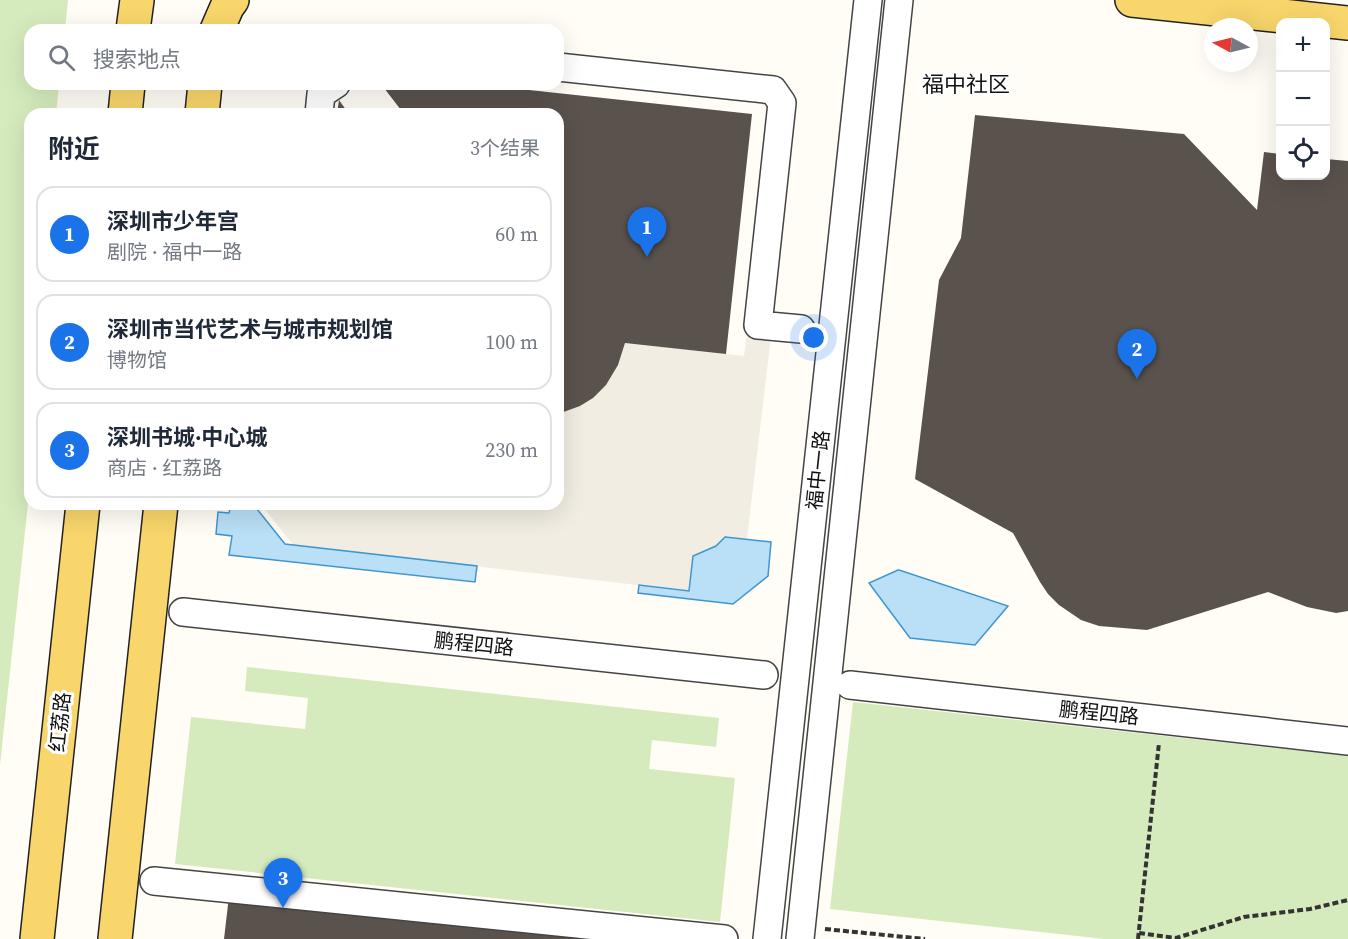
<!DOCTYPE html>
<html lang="zh">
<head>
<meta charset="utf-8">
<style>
	body { margin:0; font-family:"Source Serif 4","Noto Sans SC",serif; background:#f2f2f3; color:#1f2937 }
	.controls { position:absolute; right:18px; top:18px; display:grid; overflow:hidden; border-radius:12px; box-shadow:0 6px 24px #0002 }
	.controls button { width:54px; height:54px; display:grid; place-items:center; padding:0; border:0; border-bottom:2px solid #e0e1e3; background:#fff; color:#1f2937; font:30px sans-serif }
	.compass { position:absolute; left:1204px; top:18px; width:54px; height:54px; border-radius:50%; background:#fff; box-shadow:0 6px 24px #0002; rotate:277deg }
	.you { position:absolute; left:814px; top:338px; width:21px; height:21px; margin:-15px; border:4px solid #fff; border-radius:50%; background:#1a73e8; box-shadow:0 0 0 9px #1a73e833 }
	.badge { display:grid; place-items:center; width:39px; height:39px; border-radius:50%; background:#1a73e8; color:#fff; font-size:20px; font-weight:700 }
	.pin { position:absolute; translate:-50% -50px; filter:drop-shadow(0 2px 3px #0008) }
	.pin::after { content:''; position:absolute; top:32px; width:21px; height:18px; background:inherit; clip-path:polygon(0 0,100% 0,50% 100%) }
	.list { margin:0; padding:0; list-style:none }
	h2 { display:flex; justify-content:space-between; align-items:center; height:78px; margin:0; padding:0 24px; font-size:26px }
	h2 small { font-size:20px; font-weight:400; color:#747a83 }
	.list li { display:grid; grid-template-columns:39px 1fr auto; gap:18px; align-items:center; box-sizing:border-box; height:96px; margin:0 12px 12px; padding:0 12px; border:2px solid #e0e1e3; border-radius:18px }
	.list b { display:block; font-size:22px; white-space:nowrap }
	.list p { margin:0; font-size:20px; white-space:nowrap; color:#747a83 }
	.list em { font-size:20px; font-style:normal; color:#747a83 }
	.icon { flex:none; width:33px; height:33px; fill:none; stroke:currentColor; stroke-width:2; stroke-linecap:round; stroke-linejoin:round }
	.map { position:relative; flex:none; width:1348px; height:939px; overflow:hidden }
	.search { position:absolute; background:#fff; box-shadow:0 6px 24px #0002; left:24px; top:24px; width:540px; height:66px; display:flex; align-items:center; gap:15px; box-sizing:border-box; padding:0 21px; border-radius:18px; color:#747a83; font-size:22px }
	.panel { position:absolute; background:#fff; box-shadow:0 6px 24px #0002; left:24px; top:108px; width:540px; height:402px; border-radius:18px }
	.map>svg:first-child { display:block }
	.green { fill:#d5ebbd }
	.plaza { fill:#f1ede2 }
	.water { fill:#b9e0f7; stroke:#3f96cf; stroke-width:1.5 }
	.building { fill:#5a524d }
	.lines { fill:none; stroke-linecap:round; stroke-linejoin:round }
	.minor-casing { stroke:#444; stroke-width:30 }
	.major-casing { stroke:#222; stroke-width:36 }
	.path { stroke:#333; stroke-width:4; stroke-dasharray:6 3; stroke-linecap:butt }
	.minor { stroke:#fff; stroke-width:27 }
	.major { stroke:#f9d66b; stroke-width:33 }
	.labels { text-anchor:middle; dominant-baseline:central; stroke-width:6; stroke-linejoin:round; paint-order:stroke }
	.street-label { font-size:20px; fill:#111; stroke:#fff }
	.quarter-label { font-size:22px; fill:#111; stroke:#fff }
</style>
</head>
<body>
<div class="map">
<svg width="1348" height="939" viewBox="0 0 1348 939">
	<rect width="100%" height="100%" fill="#fffdf5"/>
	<path class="green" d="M0,0h68l-3,30h-35v54h29l-3,30h-26v371l-30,280z
		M247,667l472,51 -3,29 -64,-7 -3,29 86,9 -15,144 -545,-58 16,-147 114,12 3,-31 -63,-7z
		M853,702l495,54v183h-244l-274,-30z"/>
	<path class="plaza" d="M747,333l24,3 -24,203 -22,-2 -9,9 -23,10 -4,35 -396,-46 -32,-41h297v-90l22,-8 13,-8 13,-13 12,-20 7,-22 119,13z"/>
	<path class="water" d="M231,504h22l32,40 192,22 -2,16 -246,-27 3,-19 -16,-2 2,-22 11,1z
		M725,537l46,5 -3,34 -35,28 -95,-11 1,-8 50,6 4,-35 23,-10z
		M898,570h1l109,36 -33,39 -65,-7 -41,-55z"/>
	<path class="building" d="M381,84h91l280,30 -26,240 -101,-11 -7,22 -12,20 -13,13 -13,8 -22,8v-300h-154z
		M339,100l10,14h-12z
		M975,115l209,19 73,76 7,-58 16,2v22h46v-17l22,2v450l-12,2 -29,-6 -39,-15 -121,38 -48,-4 -18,-6 -22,-15 -11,-11 -8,-12 -27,-49 -98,-54 24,-199 22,-42z
		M229,896l381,43h-386z"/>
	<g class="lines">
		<defs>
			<path id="minor" d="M558,67l215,23 9,13 -24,222 43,4
				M319,114l2,-20 15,-10
				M183,612l581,63
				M850,685l498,56
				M154,881l570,58
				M767,939l101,-939
				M800,939l99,-939"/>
			<path id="major" d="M1132,0l216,23
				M133,30l4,-30
				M217,30l10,-23 5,-7
				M125,114l3,-30
				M202,114l3,-30
				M37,939l46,-435
				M115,939l46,-435"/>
		</defs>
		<use href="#minor" class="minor-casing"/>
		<use href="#major" class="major-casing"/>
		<path class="path" d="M825,929l100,10
			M1139,933l37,5 68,-21 66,-8 38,-9
			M1138,939l21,-196"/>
		<use href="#minor" class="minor"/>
		<use href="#major" class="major"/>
	</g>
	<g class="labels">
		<g class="street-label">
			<text transform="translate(818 470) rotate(-84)">福中一路</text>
			<text transform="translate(474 644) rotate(6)">鹏程四路</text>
			<text transform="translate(1099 713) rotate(6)">鹏程四路</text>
			<text transform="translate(60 722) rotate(-84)">红荔路</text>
		</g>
		<g class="quarter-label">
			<text x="966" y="84">福中社区</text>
		</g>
	</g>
</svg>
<div class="controls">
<button>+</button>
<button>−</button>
<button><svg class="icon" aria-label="locate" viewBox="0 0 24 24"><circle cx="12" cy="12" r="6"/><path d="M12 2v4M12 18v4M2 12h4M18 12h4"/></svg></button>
</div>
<svg class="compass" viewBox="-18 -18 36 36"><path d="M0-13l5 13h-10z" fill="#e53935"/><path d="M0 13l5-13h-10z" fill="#747a83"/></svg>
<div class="you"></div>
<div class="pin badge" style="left:647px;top:257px">1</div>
<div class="pin badge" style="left:1137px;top:379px">2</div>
<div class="pin badge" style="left:283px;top:908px">3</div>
<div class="search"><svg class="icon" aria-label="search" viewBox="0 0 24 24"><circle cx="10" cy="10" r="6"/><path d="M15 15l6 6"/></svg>搜索地点</div>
<section class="panel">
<h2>附近<small>3个结果</small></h2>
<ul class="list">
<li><span class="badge">1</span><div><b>深圳市少年宫</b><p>剧院 · 福中一路</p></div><em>60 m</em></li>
<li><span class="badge">2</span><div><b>深圳市当代艺术与城市规划馆</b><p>博物馆</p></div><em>100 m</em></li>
<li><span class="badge">3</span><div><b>深圳书城·中心城</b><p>商店 · 红荔路</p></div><em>230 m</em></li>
</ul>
</section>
</div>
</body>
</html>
